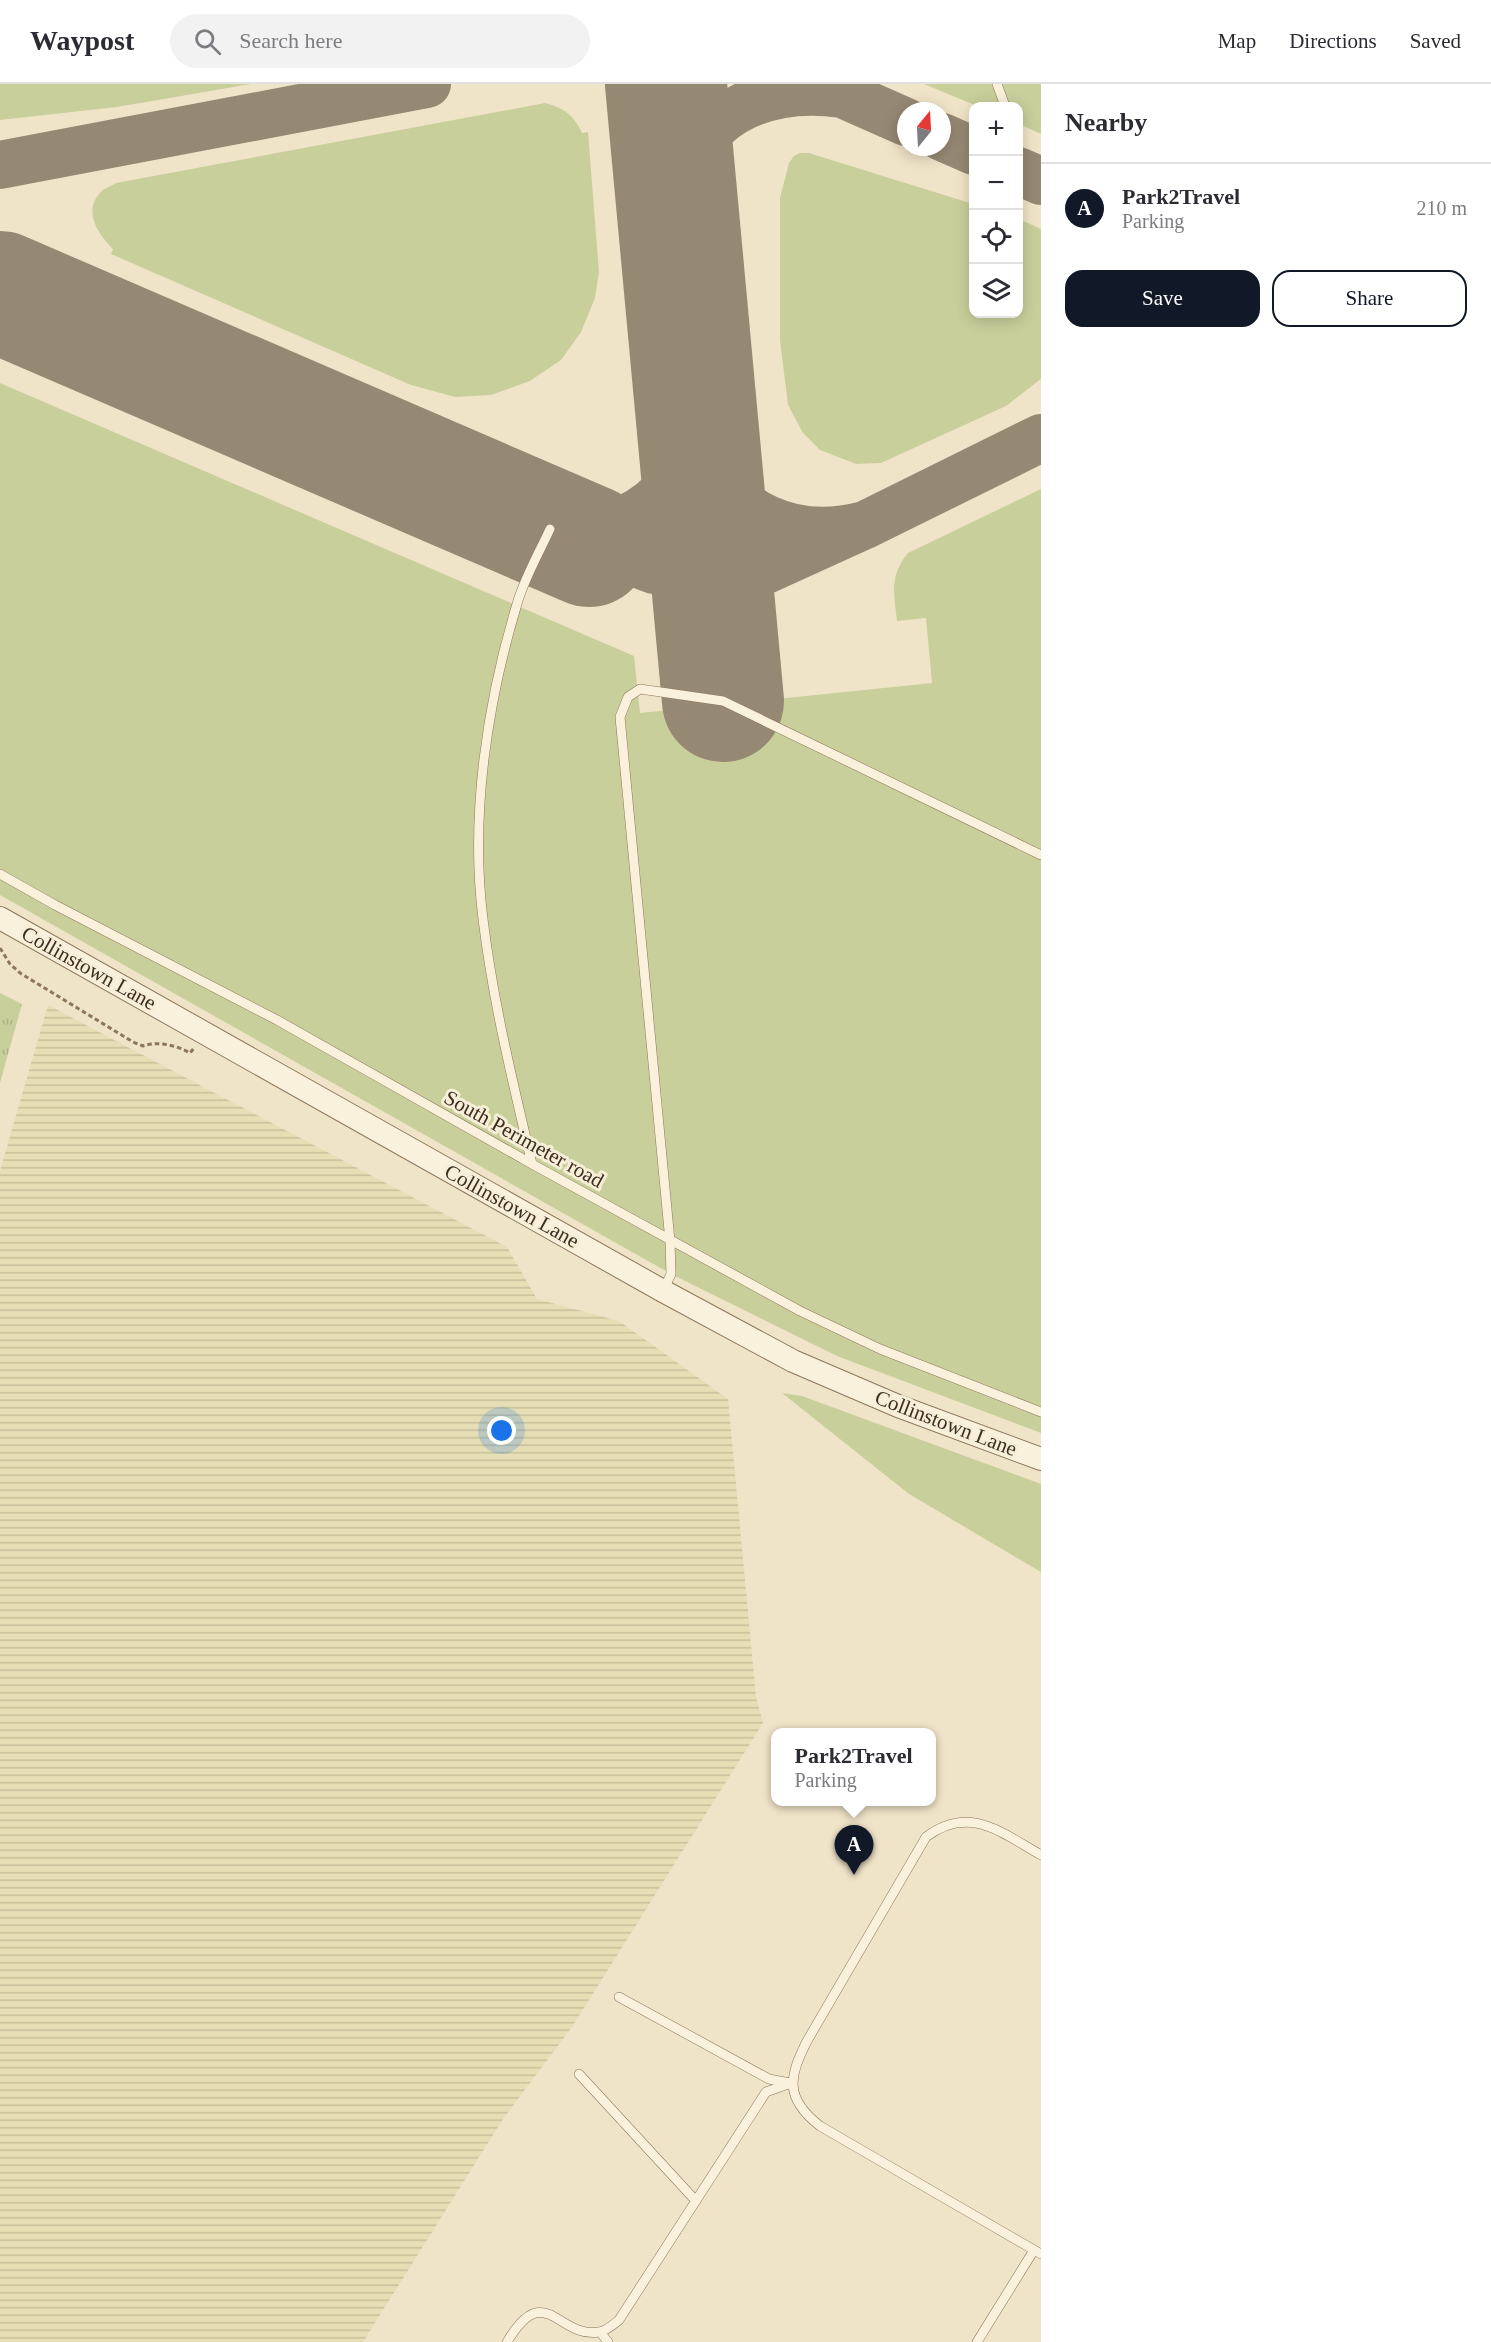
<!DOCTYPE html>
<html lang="en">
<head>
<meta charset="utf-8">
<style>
	body { margin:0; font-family:"Times New Roman",serif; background:#f2f2f3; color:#2b2b33 }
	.controls { position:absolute; right:18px; top:18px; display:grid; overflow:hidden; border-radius:12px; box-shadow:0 3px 15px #0003 }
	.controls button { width:54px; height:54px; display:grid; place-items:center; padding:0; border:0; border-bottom:2px solid #e1e1e2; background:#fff; color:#2b2b33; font:30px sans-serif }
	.compass { position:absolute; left:897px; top:18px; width:54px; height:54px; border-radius:50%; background:#fff; box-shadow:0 3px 15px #0003; rotate:18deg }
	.you { position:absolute; left:502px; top:1347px; width:21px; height:21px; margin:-15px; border:4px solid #fff; border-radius:50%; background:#1a73e8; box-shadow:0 0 0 9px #1a73e833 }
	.badge { display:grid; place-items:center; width:39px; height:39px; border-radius:50%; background:#111827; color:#fff; font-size:20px; font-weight:700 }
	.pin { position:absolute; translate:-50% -50px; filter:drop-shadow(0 2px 3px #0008) }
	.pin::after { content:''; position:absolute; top:32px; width:21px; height:18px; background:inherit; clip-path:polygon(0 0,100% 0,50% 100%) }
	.popup { position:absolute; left:771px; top:1644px; width:165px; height:78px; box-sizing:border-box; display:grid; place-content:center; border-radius:12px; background:#fff; filter:drop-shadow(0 2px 4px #0005); font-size:20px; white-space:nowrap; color:#7c7c81 }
	.popup b { font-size:22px; color:#2b2b33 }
	.popup::after { content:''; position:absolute; left:50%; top:100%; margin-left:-12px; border:12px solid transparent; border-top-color:#fff }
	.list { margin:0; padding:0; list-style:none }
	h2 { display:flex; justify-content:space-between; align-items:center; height:78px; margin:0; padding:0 24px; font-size:26px }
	h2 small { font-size:20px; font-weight:400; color:#7c7c81 }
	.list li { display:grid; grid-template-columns:39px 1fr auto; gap:18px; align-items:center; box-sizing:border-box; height:90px; padding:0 24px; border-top:2px solid #e1e1e2 }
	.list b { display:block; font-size:22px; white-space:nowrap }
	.list p { margin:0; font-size:20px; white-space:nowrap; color:#7c7c81 }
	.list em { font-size:20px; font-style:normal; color:#7c7c81 }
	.actions { display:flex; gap:12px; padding:18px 24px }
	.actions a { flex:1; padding:14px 0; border:2px solid #111827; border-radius:18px; text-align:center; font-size:21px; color:#111827 }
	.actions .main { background:#111827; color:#fff }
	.icon { flex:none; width:33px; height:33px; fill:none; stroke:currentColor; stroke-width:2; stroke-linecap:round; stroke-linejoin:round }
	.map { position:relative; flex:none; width:1041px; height:2258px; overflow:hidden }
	header { display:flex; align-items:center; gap:36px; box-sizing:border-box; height:84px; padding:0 30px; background:#fff; border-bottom:2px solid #e1e1e2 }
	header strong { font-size:28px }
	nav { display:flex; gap:33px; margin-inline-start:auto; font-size:21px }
	.search { width:420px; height:54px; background:#f2f2f3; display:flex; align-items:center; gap:15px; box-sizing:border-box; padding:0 21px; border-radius:33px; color:#7c7c81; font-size:22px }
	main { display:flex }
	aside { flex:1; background:#fff }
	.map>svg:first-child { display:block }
	.farmland { fill:url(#farmland-rules) }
	.grass { fill:#c9cf9b }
	.park { fill:url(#park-tufts) }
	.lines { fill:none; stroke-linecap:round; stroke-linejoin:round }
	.taxiway { stroke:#968974; stroke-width:48 }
	.runway { stroke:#968974; stroke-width:122 }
	.service-casing { stroke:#8d765c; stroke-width:10 }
	.tertiary-casing { stroke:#8d765c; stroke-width:24 }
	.path { stroke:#8d765c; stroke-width:3; stroke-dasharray:4.5 3; stroke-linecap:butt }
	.service { stroke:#faf1dc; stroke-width:9 }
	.tertiary { stroke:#faf1dc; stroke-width:22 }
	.labels { text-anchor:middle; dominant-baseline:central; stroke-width:6; stroke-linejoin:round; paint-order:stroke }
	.street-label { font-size:21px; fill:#3d2e20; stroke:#f7eed8 }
</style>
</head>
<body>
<header>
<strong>Waypost</strong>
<div class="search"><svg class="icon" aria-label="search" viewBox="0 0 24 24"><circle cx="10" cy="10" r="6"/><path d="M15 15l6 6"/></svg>Search here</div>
<nav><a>Map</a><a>Directions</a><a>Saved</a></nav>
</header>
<main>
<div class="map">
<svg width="1041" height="2258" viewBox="0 0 1041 2258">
	<defs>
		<pattern id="farmland-rules" width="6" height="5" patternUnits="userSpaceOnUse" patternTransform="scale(1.5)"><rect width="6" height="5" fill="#e6deb5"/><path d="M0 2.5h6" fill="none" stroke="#c6bf9b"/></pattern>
		<pattern id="park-tufts" width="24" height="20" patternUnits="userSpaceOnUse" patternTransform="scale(1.5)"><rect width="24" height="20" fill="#c9cf9b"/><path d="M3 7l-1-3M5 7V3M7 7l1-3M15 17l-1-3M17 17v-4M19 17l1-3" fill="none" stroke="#aeb285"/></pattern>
	</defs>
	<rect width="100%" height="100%" fill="#f0e4c8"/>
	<path class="farmland" d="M48,921l459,242 30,52 82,22 109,78 28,298 7,26 -191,304 -69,92 -140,223h-363v-1171z"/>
	<path class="grass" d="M0,0h251l-134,23 -117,13z
		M924,0h117v50l-22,-10 -1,-18h-41z
		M545,19c19,5 29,12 37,30l6,-1 11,140 -4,26 -14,34 -20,28 -31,21 -39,14 -36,2 -44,-12 -300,-131 2,-5c-14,-14 -30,-36 -14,-55 4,-5 12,-8 17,-11z
		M800,69h9l164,51 1,110h44l1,-95 22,10v150l-35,27 -125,57 -25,1 -36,-14 -17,-17 -15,-28 -8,-65v-142l9,-35 5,-7z
		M0,299l634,273 6,57 292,-30 -6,-65 -29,3c-3,-28 -8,-45 11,-68l133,-64v944l-204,-77 -166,-82 -671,-379z
		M782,1309l20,3 239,88v88l-132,-78z"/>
	<path class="park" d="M0,909l22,11 -22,79z"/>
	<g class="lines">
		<path class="taxiway" d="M820,0l86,38
			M842,10c-67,-10 -139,13 -157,84 -5,18 -3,37 -3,55 2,32 4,63 8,95 4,37 5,81 15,117 22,73 91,98 160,80
			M942,53l32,14
			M677,80c-1,-29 10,-56 25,-80
			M0,81l427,-81
			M1018,87l23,10
			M543,442c19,2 38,5 56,1 38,-7 72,-34 88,-69 6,-14 8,-30 9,-45
			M589,462l65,24 33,6 24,1 55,-7 99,-45 176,-87"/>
		<path class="runway" d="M666,0l57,617
			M0,208l589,254"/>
		<defs>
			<path id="service" d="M997,0l8,22
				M0,790l55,31 222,115 255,144 268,147 80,38 161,63
				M532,1080c-19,-81 -39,-162 -49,-245 -13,-103 4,-216 34,-315 7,-25 22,-51 33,-75
				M663,1207l8,-17 -1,-33 -50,-524 8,-20 12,-8 83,12 318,154
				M1041,1771c-39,-22 -72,-51 -115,-18l-119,204c-18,36 -23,57 13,85l221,128
				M619,1913l150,82 21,4
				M579,1990l117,127
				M601,2249l7,9
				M507,2258c38,-64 51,-3 92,-10 7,-1 15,-8 20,-12l147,-228 25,-9
				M977,2258l57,-92"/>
			<path id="tertiary" d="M0,834l663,373 130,70 105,45 143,53"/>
		</defs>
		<use href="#service" class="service-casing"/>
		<use href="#tertiary" class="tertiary-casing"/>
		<path class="path" d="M0,864l10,16 10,9 113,69 10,4c15,-5 33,-1 47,7l4,-5"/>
		<use href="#service" class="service"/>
		<use href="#tertiary" class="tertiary"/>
	</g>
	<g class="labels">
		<g class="street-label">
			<text transform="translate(89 884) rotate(29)">Collinstown Lane</text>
			<text transform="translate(524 1055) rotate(29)">South Perimeter road</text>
			<text transform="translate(512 1122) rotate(29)">Collinstown Lane</text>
			<text transform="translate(946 1339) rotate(21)">Collinstown Lane</text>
		</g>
	</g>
</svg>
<div class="controls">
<button>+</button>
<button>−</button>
<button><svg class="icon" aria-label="locate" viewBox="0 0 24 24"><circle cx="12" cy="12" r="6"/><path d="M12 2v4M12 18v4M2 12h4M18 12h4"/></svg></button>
<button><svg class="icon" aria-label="layers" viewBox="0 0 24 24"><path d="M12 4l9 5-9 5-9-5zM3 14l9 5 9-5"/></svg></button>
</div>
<svg class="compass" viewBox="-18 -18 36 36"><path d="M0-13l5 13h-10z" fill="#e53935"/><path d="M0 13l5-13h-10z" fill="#7c7c81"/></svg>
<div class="you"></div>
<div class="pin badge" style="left:854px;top:1791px">A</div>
<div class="popup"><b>Park2Travel</b>Parking</div>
</div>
<aside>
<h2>Nearby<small></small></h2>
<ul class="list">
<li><span class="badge">A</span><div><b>Park2Travel</b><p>Parking</p></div><em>210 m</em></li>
</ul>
<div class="actions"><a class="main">Save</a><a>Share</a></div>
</aside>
</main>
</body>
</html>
